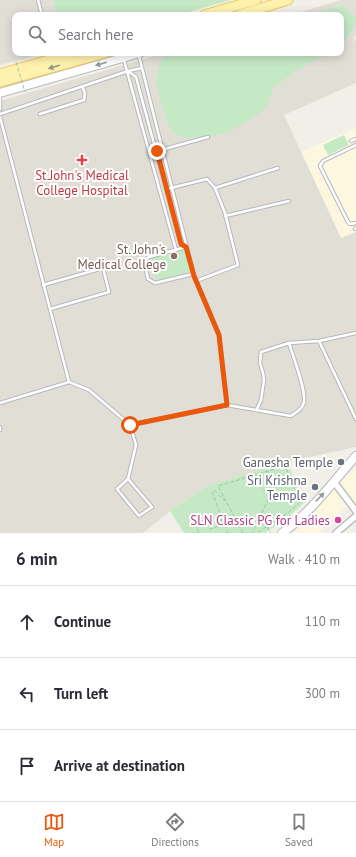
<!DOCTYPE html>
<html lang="en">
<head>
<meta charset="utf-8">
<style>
	body { margin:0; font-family:"PT Sans",sans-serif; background:#f7f7f7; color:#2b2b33 }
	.stop { position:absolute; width:12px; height:12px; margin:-9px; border:3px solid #ea580c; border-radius:50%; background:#fff }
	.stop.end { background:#ea580c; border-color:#fff; box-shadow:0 1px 4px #0008 }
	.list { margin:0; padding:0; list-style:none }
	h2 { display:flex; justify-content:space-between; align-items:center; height:52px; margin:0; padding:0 16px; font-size:17px }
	h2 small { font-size:13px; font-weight:400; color:#7c7c81 }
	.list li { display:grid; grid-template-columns:26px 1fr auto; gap:12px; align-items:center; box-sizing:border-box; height:72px; padding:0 16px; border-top:1px solid #e1e1e2 }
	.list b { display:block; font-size:15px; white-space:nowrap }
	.list em { font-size:13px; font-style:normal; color:#7c7c81 }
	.icon { flex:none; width:22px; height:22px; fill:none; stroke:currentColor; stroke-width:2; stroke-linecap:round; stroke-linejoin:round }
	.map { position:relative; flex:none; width:356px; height:533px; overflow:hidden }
	.search { position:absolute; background:#fff; box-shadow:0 2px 10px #0003; left:12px; right:12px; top:12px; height:44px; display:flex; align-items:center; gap:10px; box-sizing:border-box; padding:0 14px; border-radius:8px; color:#7c7c81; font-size:15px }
	.sheet { height:268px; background:#fff }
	nav { display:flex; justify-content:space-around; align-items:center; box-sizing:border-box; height:56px; border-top:1px solid #e1e1e2; background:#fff; font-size:11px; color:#7c7c81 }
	nav a { display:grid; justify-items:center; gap:2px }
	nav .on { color:#ea580c }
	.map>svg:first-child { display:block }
	.commercial { fill:#fef7e0 }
	.education { fill:#e1ded6 }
	.green { fill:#c5e8c5 }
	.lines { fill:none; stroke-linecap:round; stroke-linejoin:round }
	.lane-casing { stroke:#b5b8bc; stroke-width:4.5 }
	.street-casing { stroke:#b5b8bc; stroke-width:8 }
	.secondary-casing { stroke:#b6babf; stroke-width:10 }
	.primary-casing { stroke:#f2c960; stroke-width:11 }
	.path { stroke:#9cc7a9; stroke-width:1; stroke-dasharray:4 2; stroke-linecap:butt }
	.lane { stroke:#fff; stroke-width:2.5 }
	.street { stroke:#fff; stroke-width:5.5 }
	.secondary { stroke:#fff; stroke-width:8 }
	.primary { stroke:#fff2af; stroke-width:9 }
	.path-bridge { stroke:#9cc7a9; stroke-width:1; stroke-dasharray:4 2; stroke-linecap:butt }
	.oneway { fill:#979a9d }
	.oneway2 { fill:#979581 }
	.route { stroke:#ea580c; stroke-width:5 }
	.health-dot { fill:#e0444e; stroke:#fff; stroke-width:1.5 }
	.education-dot { fill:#8d6e63; stroke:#fff; stroke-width:1.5 }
	.worship-dot { fill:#6b7280; stroke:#fff; stroke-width:1.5 }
	.hotel-dot { fill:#d1479c; stroke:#fff; stroke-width:1.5 }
	.labels { text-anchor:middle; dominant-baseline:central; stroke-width:4; stroke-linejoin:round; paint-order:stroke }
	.health-label { font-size:13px; fill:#be3a42; stroke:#fff }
	.education-label { font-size:13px; fill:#785e54; stroke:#fff; text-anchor:end }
	.worship-label { font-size:13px; fill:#5b616d; stroke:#fff; text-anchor:end }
	.hotel-label { font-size:13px; fill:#b23c85; stroke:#fff; text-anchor:end }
</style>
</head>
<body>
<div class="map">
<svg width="356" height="533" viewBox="0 0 356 533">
	<rect width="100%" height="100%" fill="#f1efe8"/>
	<path class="commercial" d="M356,128v104l-15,7 -40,-87z
		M356,468v35l-16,-21z
		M335,487l13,18 -30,28h-25l9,-7z"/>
	<path class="education" d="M0,0h230l-52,15h-163v38h31l-46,12z
		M341,0h15v35l-2,3 2,3v42l-72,32 57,123 15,-6v215l-69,15 -80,24 -37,25 -27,22h-143v-432l165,-48h176v-38h-50z"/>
	<path class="green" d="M54,0h176l-52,15h-121z
		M342,6l14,11c0,9 -7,20 -15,26v-28h-36z
		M170,53h157l-33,19 -21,16 -6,17 -6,7 -18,12 -15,8 -15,4 -29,2 -10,-5 -6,-9 -12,-39 3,-21 6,-8z
		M344,135l5,10 -21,10 -5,-10z
		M186,248l6,23 -36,9 -5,-23z
		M287,462l17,41 -17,15 -22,15h-81l-14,-22 37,-25z"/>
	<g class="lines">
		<defs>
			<path id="lane" d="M38,0l4,15
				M122,53l54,197
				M139,56l55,220 25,59 8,70
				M128,71l8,6 45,167 5,3
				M0,97v12
				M0,114l128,-43 14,-3
				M40,114l44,-14 1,-7 -3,-7
				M0,117l69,265
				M351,141l5,-2
				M356,145l-33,16 -3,5 28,56 2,2 6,-1
				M150,153l58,-16
				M215,188l63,-20
				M167,189l40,-10 8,9 10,25 13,52 -42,16
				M225,216l64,-15
				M355,229l1,-1
				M186,247l-37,10 -5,4 4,18 7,4 38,-9
				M43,285l60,-17 6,24 -59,17
				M319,341l37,78
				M0,403l69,-21 20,8 41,35 6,20 -8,34 -11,10 22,27 13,-9 -24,-28
				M257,409l4,-9 3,-20 -1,-7 -3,-10 1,-11 28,-9
				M130,425l97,-20 64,11c5,-4 12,-7 13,-14 2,-13 -11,-45 -15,-59l30,-2 37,-8
				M0,427v3"/>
			<path id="street" d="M334,482l22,29
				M336,533l20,-17"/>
			<path id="secondary" d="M0,93l140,-40
				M282,533c29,-21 50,-50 74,-77"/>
			<path id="primary" d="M204,15l52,-15
				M239,15l49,-15
				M0,74l73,-21
				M0,82l105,-29"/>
		</defs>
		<use href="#lane" class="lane-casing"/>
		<use href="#street" class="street-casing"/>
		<use href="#secondary" class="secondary-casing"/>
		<use href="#primary" class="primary-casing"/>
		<path class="path" d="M250,477l19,18v3l-17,35
			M221,519l7,14
			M267,527l4,6
			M199,533l-2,-4 1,-10 8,3 4,7 5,-1 5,-5v-10l-8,-21 3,-1 10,10
			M243,533l-25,-47 67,-20 15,36 -11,10 -32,21"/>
		<use href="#lane" class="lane"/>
		<use href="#street" class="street"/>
		<use href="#secondary" class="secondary"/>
		<use href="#primary" class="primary"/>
		<path class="path-bridge" d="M16,62l9,30"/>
	</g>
	<defs><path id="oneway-solid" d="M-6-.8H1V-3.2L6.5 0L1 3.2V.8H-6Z"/></defs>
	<g class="oneway">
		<use href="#oneway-solid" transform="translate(101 64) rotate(164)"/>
		<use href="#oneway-solid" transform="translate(320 497) rotate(-47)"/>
	</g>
	<use class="oneway2" href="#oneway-solid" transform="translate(54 67) rotate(164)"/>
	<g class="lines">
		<path class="route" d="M130,425l97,-20 -8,-70 -25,-59 -8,-29 -5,-3 -24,-93"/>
	</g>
	<path class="health-dot" d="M80 154h4v4h4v4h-4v4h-4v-4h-4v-4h4z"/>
	<circle class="education-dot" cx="174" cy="256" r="4"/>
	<g class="worship-dot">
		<circle cx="341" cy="462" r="4"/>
		<circle cx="315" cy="487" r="4"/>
	</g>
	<circle class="hotel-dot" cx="338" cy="520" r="4"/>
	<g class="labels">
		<g class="health-label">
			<text x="82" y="175">St.John's Medical<tspan x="82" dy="15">College Hospital</tspan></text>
		</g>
		<g class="education-label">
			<text x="166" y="249">St. John's<tspan x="166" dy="15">Medical College</tspan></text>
		</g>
		<g class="worship-label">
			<text x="333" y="462">Ganesha Temple</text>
			<text x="307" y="480">Sri Krishna<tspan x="307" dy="15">Temple</tspan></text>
		</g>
		<g class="hotel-label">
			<text x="330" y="520">SLN Classic PG for Ladies</text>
		</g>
	</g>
</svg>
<div class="stop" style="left:130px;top:425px"></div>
<div class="stop end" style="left:157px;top:151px"></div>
<div class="search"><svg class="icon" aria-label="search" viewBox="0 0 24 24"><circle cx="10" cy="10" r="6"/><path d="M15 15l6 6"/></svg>Search here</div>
</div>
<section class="sheet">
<h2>6 min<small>Walk · 410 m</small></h2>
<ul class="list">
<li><svg class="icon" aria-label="ahead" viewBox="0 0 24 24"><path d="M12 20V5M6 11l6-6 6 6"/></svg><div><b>Continue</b></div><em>110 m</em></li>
<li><svg class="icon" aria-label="left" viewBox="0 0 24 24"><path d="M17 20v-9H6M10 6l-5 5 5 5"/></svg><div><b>Turn left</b></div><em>300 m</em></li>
<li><svg class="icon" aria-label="arrive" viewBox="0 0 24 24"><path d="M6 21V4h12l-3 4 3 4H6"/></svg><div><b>Arrive at destination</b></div></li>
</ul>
</section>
<nav>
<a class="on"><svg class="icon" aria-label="map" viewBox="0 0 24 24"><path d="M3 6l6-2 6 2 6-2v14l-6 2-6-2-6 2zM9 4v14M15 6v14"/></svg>Map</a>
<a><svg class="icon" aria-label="directions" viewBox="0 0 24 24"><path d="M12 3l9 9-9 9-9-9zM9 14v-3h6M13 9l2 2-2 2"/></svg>Directions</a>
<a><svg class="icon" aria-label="saved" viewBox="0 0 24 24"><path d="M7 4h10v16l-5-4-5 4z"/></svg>Saved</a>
</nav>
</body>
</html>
